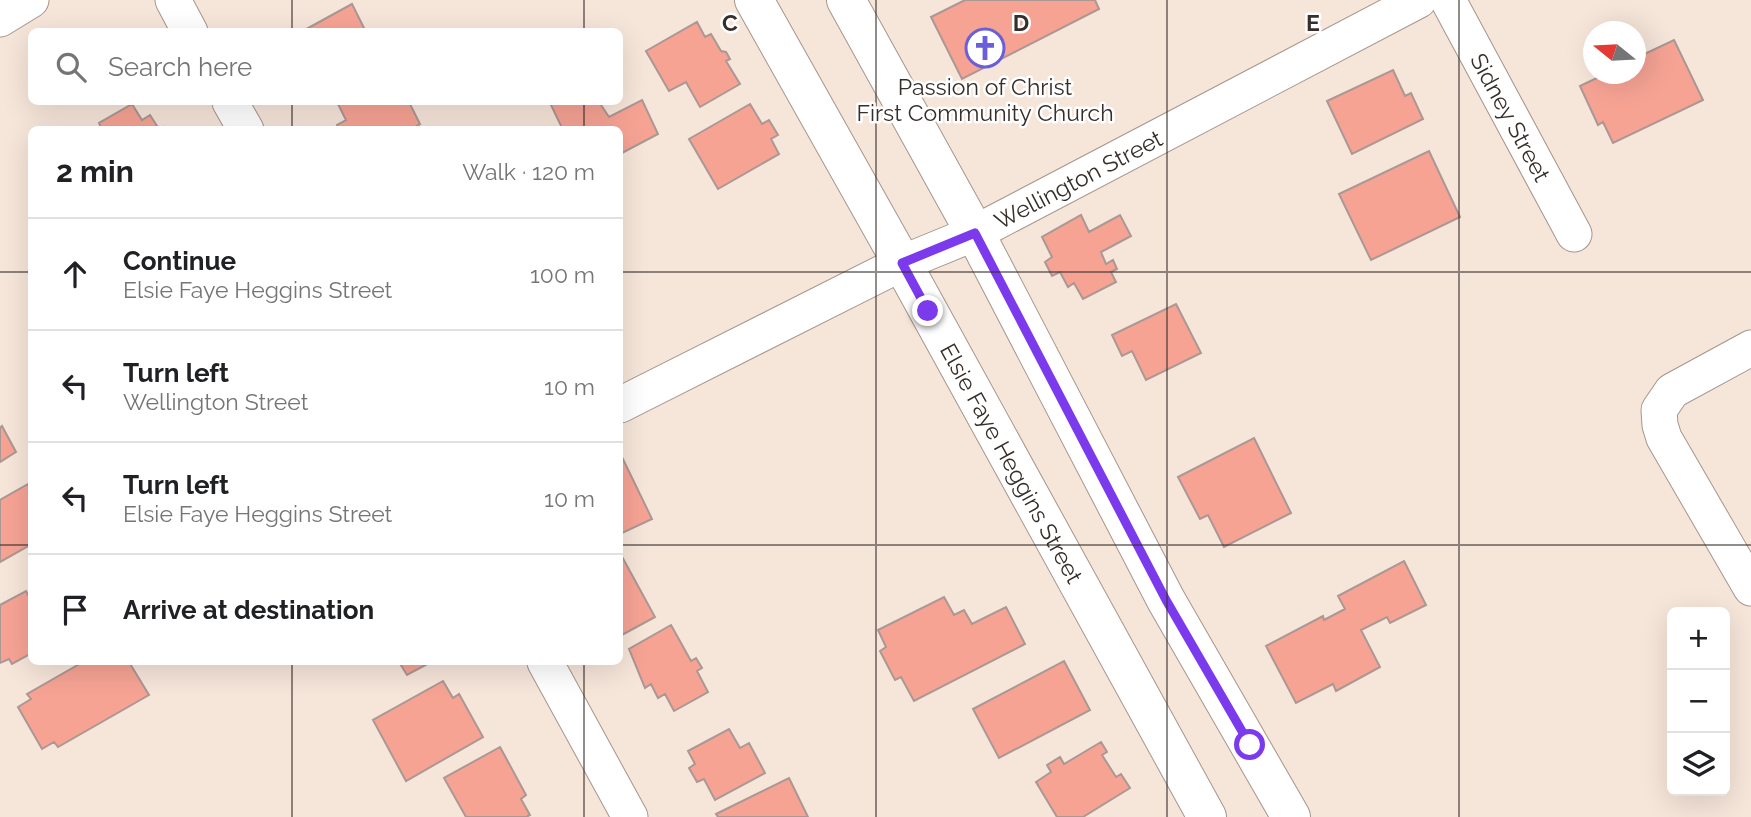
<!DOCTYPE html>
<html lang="en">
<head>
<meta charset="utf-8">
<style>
	body { margin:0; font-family:Raleway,sans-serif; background:#f2f2f2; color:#202124 }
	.controls { position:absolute; right:21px; bottom:21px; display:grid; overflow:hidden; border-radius:10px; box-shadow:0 7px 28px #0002 }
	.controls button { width:63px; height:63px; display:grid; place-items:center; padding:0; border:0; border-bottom:2px solid #e0e0e0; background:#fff; color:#202124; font:35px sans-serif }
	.compass { position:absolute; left:1583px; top:21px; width:63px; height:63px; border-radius:50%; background:#fff; box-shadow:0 7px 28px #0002; rotate:288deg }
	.stop { position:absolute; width:21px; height:21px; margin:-16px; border:5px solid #7c3aed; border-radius:50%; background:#fff }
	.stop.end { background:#7c3aed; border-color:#fff; box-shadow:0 2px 7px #0008 }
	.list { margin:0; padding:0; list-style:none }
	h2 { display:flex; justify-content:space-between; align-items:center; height:91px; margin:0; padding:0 28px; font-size:30px }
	h2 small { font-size:23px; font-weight:400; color:#757577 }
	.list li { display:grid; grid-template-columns:46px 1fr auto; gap:21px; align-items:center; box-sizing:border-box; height:112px; padding:0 28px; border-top:2px solid #e0e0e0 }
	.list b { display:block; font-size:26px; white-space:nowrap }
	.list p { margin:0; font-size:23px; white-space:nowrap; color:#757577 }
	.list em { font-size:23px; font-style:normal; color:#757577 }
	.icon { flex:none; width:38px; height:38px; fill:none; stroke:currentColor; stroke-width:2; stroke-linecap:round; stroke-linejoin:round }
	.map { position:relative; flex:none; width:1751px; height:817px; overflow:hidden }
	.search { position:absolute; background:#fff; box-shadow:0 7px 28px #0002; left:28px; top:28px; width:595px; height:77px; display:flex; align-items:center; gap:18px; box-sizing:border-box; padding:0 24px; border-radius:10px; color:#757577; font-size:26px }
	.panel { position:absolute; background:#fff; box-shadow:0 7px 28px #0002; left:28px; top:126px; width:595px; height:539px; border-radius:10px }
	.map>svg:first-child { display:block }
	.building { fill:#f6a394; stroke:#ab9793; stroke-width:2 }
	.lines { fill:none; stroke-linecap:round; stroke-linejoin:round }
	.street-casing { stroke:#a6968b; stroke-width:37 }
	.secondary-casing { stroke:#a6968b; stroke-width:40 }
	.street { stroke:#fff; stroke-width:35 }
	.secondary { stroke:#fff; stroke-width:38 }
	.route { stroke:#7c3aed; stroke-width:9 }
	.grid { fill:none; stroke:#352e2a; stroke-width:2; stroke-opacity:0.55 }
	.labels { text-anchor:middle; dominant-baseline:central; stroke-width:5; stroke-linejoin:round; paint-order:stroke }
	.poi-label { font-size:23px; fill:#352e2a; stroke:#fff }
	.street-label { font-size:23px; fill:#352e2a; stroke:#fff }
	.grid-label { font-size:23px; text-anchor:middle; font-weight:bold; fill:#352e2a; stroke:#fff; stroke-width:5; stroke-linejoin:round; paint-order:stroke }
</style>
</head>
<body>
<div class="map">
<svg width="1751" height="817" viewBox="0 0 1751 817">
	<rect width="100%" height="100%" fill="#f6e5d9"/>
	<path class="building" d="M965,0h130l4,9 -137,70 -31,-62z
		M352,4l14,28h-65z
		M697,22l8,15 6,-3 10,17 5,1 4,7 -4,2 14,23 -40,23 -14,-25 -17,9 -23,-40z
		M1674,40l29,60 -90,43 -10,-21 -5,3 -18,-39 25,-12h31v-16z
		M1393,70l12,26 6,-3 12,26 -71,35 -25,-53z
		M642,100l16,34 -38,20v-24h-57l-13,-27 4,-1h45l10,15z
		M344,102h65l11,22 -10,6h-71l-2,-5 9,-5 -8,-16z
		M132,104l10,16 8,-5 9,14 4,-2 1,3h-62l-3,-7z
		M750,104l12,20 7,-4 9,15 -7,4 8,15 -61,35 -29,-50z
		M1429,151l31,66 -89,43 -32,-66z
		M1081,215l8,17 31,-17 11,21 -30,16 5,12 7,-4 4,9 -6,3 5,10 -33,17 -9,-16 -6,4 -8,-15 -8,4 -7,-14 7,-5 -10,-20z
		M1176,304l25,49 -55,27 -14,-29 -10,5 -10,-21z
		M2,426l14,26 -16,10v-34z
		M1254,438l37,75 -67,34 -16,-32 -8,4 -22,-42z
		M620,453l32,66 -32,15z
		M28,484l4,7v53l-32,18v-62z
		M620,553l35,64 -35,19z
		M1404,561l22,44 -36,18 -3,-6 -26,13 19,37 -44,24 -3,-7 -37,19 -30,-57 57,-30 1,4 21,-11 -7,-13z
		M26,591l2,4 4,-2v60l-20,11 -3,-5 -9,4v-58z
		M944,597l10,18 10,-5 8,14 34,-17 19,37 -111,57 -13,-24 -6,3 -15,-29 6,-4 -8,-17z
		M671,625l20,36 5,-3 6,10 -5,3 11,21 -34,19 -9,-17 -7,4 -7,-14 -6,4 -16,-39z
		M1064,661l26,49 -91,48 -26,-49z
		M83,662h46l20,33 -91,52 -4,-5 -12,7 -24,-42 13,-8 -4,-5z
		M399,662h32l-24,13z
		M443,681l10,17 6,-4 24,43 -77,44 -33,-61z
		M729,729l11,19 9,-5 16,30 -50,27 -11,-21 -7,3 -8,-14 6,-4 -7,-13z
		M1101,742l6,10 -5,3 14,22 5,-3 9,14 -47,29h-26l-21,-35 15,-10 -4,-7 13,-8 4,7z
		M500,747l26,48 -5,4 9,16 -4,2h-60l-22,-39z
		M789,778l19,39h-90l-2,-3z"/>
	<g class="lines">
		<defs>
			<g id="street">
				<path d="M173,0l17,32"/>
				<path id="s1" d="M1448,0l126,234"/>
				<path d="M0,19l31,-19"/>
				<path d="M230,102l16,28"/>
				<path d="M1751,348l-79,43 -13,19 1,15 4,13 87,150"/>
				<path id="s2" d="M620,405l282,-142 73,-30 444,-233"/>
				<path d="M545,662l85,155"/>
			</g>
			<g id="secondary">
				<path id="s3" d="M754,0l148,263 305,554"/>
				<path d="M846,0l129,233 191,367 125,217"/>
			</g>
		</defs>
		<use href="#street" class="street-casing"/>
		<use href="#secondary" class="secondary-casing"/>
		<use href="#street" class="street"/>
		<use href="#secondary" class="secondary"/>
	</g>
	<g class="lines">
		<path class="route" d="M928,311l-26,-48 73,-30 191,367 84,145"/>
	</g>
	<path class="grid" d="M292,0v32M584,0v32M876,0v817M1167,0v817M1459,0v817M292,102v28M584,102v28M0,272h32M620,272h1131M0,545h32M620,545h1131M292,662v155M584,662v155"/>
	<defs>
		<symbol id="church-ring" viewBox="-11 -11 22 22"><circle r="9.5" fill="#fff" stroke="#6a5fd9" stroke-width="1.5"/><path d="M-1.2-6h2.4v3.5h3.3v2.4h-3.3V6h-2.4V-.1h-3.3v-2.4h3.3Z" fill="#6a5fd9"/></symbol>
	</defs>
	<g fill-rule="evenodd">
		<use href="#church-ring" x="963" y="26" width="44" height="44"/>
	</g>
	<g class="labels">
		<g class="poi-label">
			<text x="985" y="86">Passion of Christ<tspan x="985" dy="26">First Community Church</tspan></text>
		</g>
		<g class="street-label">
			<text stroke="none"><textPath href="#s1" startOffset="133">Sidney Street</textPath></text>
			<text stroke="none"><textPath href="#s2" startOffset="511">Wellington Street</textPath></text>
			<text stroke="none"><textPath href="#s3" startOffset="530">Elsie Faye Heggins Street</textPath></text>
		</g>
	</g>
	<g class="grid-label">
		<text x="730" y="31">C</text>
		<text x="1021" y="31">D</text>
		<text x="1313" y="31">E</text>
	</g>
</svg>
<div class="controls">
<button>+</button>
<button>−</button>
<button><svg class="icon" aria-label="layers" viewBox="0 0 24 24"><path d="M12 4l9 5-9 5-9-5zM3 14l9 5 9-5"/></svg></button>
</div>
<svg class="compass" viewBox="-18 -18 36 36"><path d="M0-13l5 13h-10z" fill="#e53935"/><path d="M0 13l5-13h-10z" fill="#757577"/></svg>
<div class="stop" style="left:1250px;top:745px"></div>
<div class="stop end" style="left:928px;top:311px"></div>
<div class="search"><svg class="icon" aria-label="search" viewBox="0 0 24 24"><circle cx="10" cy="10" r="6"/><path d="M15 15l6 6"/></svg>Search here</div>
<section class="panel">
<h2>2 min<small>Walk · 120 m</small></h2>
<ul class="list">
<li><svg class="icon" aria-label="ahead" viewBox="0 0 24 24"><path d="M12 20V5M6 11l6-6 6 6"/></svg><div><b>Continue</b><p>Elsie Faye Heggins Street</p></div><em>100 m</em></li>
<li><svg class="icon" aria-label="left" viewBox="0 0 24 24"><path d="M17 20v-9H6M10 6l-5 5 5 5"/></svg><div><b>Turn left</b><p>Wellington Street</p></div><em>10 m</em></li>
<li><svg class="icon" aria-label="left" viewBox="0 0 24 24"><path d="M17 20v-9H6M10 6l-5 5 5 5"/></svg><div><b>Turn left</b><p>Elsie Faye Heggins Street</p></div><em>10 m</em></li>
<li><svg class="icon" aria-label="arrive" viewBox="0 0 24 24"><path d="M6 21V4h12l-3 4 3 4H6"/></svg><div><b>Arrive at destination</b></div></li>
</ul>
</section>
</div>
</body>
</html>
